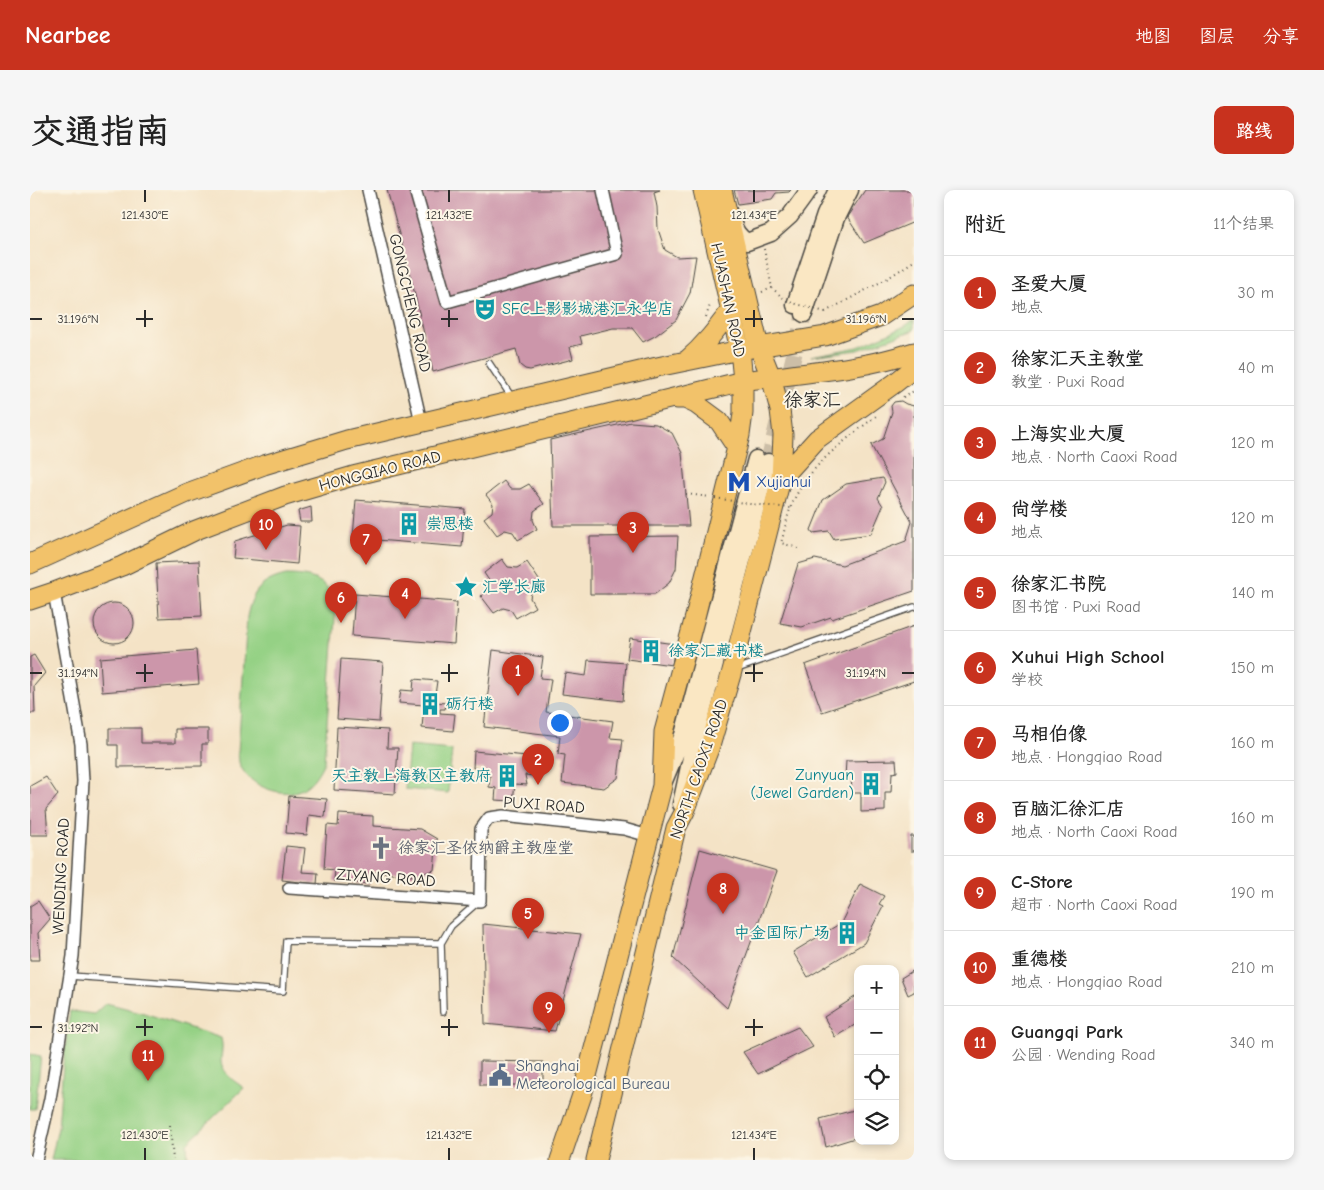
<!DOCTYPE html>
<html lang="zh">
<head>
<meta charset="utf-8">
<style>
	body { margin:0; font-family:"Comic Neue","LXGW WenKai TC",sans-serif; background:#f6f6f6; color:#222 }
	.controls { position:absolute; right:15px; bottom:15px; display:grid; overflow:hidden; border-radius:10px; box-shadow:0 2px 8px #0003 }
	.controls button { width:45px; height:45px; display:grid; place-items:center; padding:0; border:0; border-bottom:1px solid #e0e0e0; background:#fff; color:#222; font:25px sans-serif }
	.you { position:absolute; left:529px; top:532px; width:18px; height:18px; margin:-12px; border:4px solid #fff; border-radius:50%; background:#1a73e8; box-shadow:0 0 0 8px #1a73e833 }
	.badge { display:grid; place-items:center; width:32px; height:32px; border-radius:50%; background:#c8321e; color:#fff; font-size:16px; font-weight:700 }
	.pin { position:absolute; translate:-50% -41px; filter:drop-shadow(0 1px 2px #0008) }
	.pin::after { content:''; position:absolute; top:26px; width:18px; height:15px; background:inherit; clip-path:polygon(0 0,100% 0,50% 100%) }
	.list { margin:0; padding:0; list-style:none }
	h2 { display:flex; justify-content:space-between; align-items:center; height:65px; margin:0; padding:0 20px; font-size:21px }
	h2 small { font-size:16px; font-weight:400; color:#767676 }
	.list li { display:grid; grid-template-columns:32px 1fr auto; gap:15px; align-items:center; box-sizing:border-box; height:75px; padding:0 20px; border-top:1px solid #e0e0e0 }
	.list b { display:block; font-size:19px; white-space:nowrap }
	.list p { margin:0; font-size:16px; white-space:nowrap; color:#767676 }
	.list em { font-size:16px; font-style:normal; color:#767676 }
	.icon { flex:none; width:28px; height:28px; fill:none; stroke:currentColor; stroke-width:2; stroke-linecap:round; stroke-linejoin:round }
	.map { position:relative; flex:none; width:884px; height:970px; overflow:hidden; border-radius:10px }
	header { display:flex; align-items:center; gap:30px; box-sizing:border-box; height:70px; padding:0 25px; background:#c8321e; color:#fff }
	header strong { font-size:24px }
	nav { display:flex; gap:28px; margin-inline-start:auto; font-size:18px }
	.intro { display:flex; align-items:center; justify-content:space-between; box-sizing:border-box; height:120px; padding:0 30px }
	h1 { margin:0; font-size:35px }
	.button { padding:12px 22px; border-radius:10px; background:#c8321e; color:#fff; font-size:18px; font-weight:700 }
	main { display:flex; gap:30px; padding:0 30px }
	aside { flex:1; background:#fff; border-radius:10px; box-shadow:0 2px 8px #0003 }
	.map>svg:first-child { display:block }
	.green { fill:#95d185; stroke:#607e58 }
	.building { fill:#cc96aa }
	.lines { fill:none; stroke-linecap:round; stroke-linejoin:round }
	.secondary-tunnel { stroke:#ccbea7; stroke-width:16; stroke-dasharray:16 8; stroke-linecap:butt }
	.lane-casing { stroke:#494742; stroke-width:8 }
	.street-casing { stroke:#494742; stroke-width:14 }
	.secondary-casing { stroke:#494742; stroke-width:19 }
	.primary-casing { stroke:#494742; stroke-width:21 }
	.path { stroke:#494742; stroke-width:2; stroke-dasharray:1 4; stroke-linecap:butt }
	.lane { stroke:#fff; stroke-width:5.5 }
	.street { stroke:#fff; stroke-width:11 }
	.secondary { stroke:#fae7c3; stroke-width:16 }
	.primary { stroke:#f2c26a; stroke-width:19 }
	.path-bridge { stroke:#494742; stroke-width:2; stroke-dasharray:1 4; stroke-linecap:butt }
	.ticks { fill:none; stroke:#2b2b2b; stroke-width:2 }
	.labels { text-anchor:middle; dominant-baseline:central; stroke-width:4; stroke-linejoin:round; paint-order:stroke }
	.street-label { font-size:16px; fill:#2b2b2b; stroke:#fcf5e5 }
	.culture-label { font-size:16px; fill:#0d838f; stroke:#fcf5e5; text-anchor:start }
	.transit-label { font-size:16px; fill:#164399; stroke:#fcf5e5; text-anchor:start }
	.worship-label { font-size:16px; fill:#5b616d; stroke:#fcf5e5; text-anchor:start }
	.service-label { font-size:16px; fill:#4e5e75; stroke:#fcf5e5; text-anchor:start }
	.quarter-label { font-size:19px; fill:#2b2b2b; stroke:#fcf5e5 }
	.ticks-label { font-size:12px; text-anchor:middle; fill:#2b2b2b; stroke:#fcf5e5; stroke-width:4; stroke-linejoin:round; paint-order:stroke }
</style>
</head>
<body>
<header>
<strong>Nearbee</strong>
<nav><a>地图</a><a>图层</a><a>分享</a></nav>
</header>
<div class="intro"><h1>交通指南</h1><a class="button">路线</a></div>
<main>
<div class="map">
<svg width="884" height="970" viewBox="0 0 884 970">
	<rect width="100%" height="100%" fill="#fcf5e5"/>
	<filter id="ink" filterUnits="userSpaceOnUse"><feTurbulence type="fractalNoise" baseFrequency=".02" numOctaves="2"/><feDisplacementMap in="SourceGraphic" scale="10" xChannelSelector="R" yChannelSelector="G"/><feConvolveMatrix kernelMatrix="1 2 1 2 8 2 1 2 1" color-interpolation-filters="sRGB"/></filter>
	<filter id="wash" filterUnits="userSpaceOnUse"><feTurbulence type="fractalNoise" baseFrequency=".0096" numOctaves="4" result="noise"/><feDisplacementMap in="SourceGraphic" scale="20" xChannelSelector="R" yChannelSelector="G"/><feGaussianBlur stdDeviation="1.12" result="paint"/><feColorMatrix in="noise" values="0 0 0 0 0 0 0 0 0 0 0 0 0 0 0 0 0 1.4 0 .05"/><feComposite in="paint" operator="in"/></filter>
	<g filter="url(#wash)">
		<rect width="100%" height="100%" fill="#f4e3c6"/>
		<path class="green" d="M884,130v10l-56,20 -47,6 47,-9 47,-21z
			M256,385c24,0 43,4 50,30l-12,157c-6,13 -15,27 -30,30 -19,3 -44,-7 -53,-25 -3,-4 -2,-10 -3,-15l9,-135c5,-26 14,-36 39,-42z
			M379,556l43,4 -4,43 -43,-4z
			M76,813l35,9 80,26c2,8 1,13 0,20 -1,15 12,22 23,30l-57,55 1,17h-137l7,-32 5,-63 7,-54 24,3z
			M0,864l11,2 -6,53h-5z"/>
		<g id="blocks">
			<path class="building" d="M357,0h273l-6,2 3,15 1,22 7,21 12,7 19,-1 -6,37 -14,27 -21,16 -12,6 -11,-14h-19l-33,8 2,8 -12,3 3,12 -43,11 -5,-1 -5,-4 -4,-16 -83,23 -23,-98z
				M704,0h57l-2,2 -13,1 -4,6 -34,5z
				M835,0h49v32l-50,21 -17,-26z
				M871,211l5,3 8,2v185l-82,28 -1,-2 -29,10 -22,-4 18,-59 17,-5 27,6 64,-24 6,-19 -41,-77 12,-6 9,-27 -1,-6 3,-4z
				M601,232l25,2 16,9 10,20 7,73h-136l-3,-86z
				M853,288l2,4 -7,16 5,8 -12,28 -37,5 -5,-8 -16,2 -2,-3 12,-30 23,-16z
				M474,291l6,8h10l9,-5 15,20 -10,7 -1,9 4,9 -19,11 -5,-8 -8,-2 -8,5 -13,-17 8,-6 1,-8 -7,-9z
				M326,310l109,9 -3,38 -109,-9z
				M281,317l1,15h-12l-2,-11z
				M257,335l13,1 -3,38 -64,-6 2,-17z
				M648,346l-2,33 -7,14 -14,11h-65v-57z
				M472,369l6,8 9,1 10,-6 14,21 -9,6 -2,9 5,9 -19,11 -5,-8 -8,-2 -9,5 -13,-17 8,-6 1,-8 -6,-9z
				M169,371l3,55 -43,2 -3,-55z
				M325,404l102,8 -3,42 -102,-8z
				M64 433a20 20 0 1 1 40 0a20 20 0 1 1-40 0Z
				M884,436v55l-92,31 -17,-47z
				M600,448l45,6 -3,21 -45,-6z
				M166,460l3,34 -97,8 -2,-34z
				M463,460l50,7 -3,21 11,1 -5,33 67,9 -3,17 13,1 -5,39 -14,10 -42,-5 3,-28 -7,-1 2,-18 -76,-9z
				M4,465l11,18 -11,13 1,27h-5v-56z
				M311,469l42,3 -4,60 -42,-3z
				M558,470l38,3 -3,38 -61,-7 3,-21 21,3z
				M384,489l23,2 -3,21 12,1 -1,6h-5v4l15,1 -2,17 -31,-3 2,-23 -25,-2 2,-13 12,1z
				M307,537l51,3 -1,18h11l-3,46 -61,-4z
				M79,538h32v15h34v-14h33v15h-6v22l-84,1v-22h-9z
				M444,561l64,6 -3,19 -10,-1 2,10 -12,-1 -2,17 -18,-1 1,-12 -7,-1 1,-11 -6,-1v-6l-11,-1z
				M866,570l1,12 -5,1 -1,19h-6v19l-24,1v-19h-9l-1,-17 -6,1 1,-16z
				M16,587l12,18 -12,14 2,26h-18v-49z
				M259,606l38,3 -2,18 -16,-2 -2,20 -21,-2z
				M309,624l34,2v10l47,3 17,10 -3,31 -19,6 -45,-4 -1,12 -35,-3 1,-11 -11,-1 3,-44 11,1z
				M881,646h3v15h-3z
				M256,656l19,2 -3,24 16,1 -1,11 -35,-4z
				M670,659l77,22 -50,137 -54,-50z
				M830,694l24,12 -5,8 4,2 -19,37 -56,34 -15,-25 48,-29z
				M8,711l12,18 -12,14 2,27h-10v-54z
				M453,734l98,10 -26,97 -70,-7z
				M884,780v22l-6,3 -7,-17z
				M828,805v28l-23,14 -11,-20z
				M768,837l15,20 -55,27 -15,-22z
				M450,871l63,1v23h-63z
				M828,919v28l-32,10 -6,-28z"/>
		</g>
	</g>
	<g filter="url(#ink)">
		<use href="#blocks" fill-opacity="0" stroke="#494742" stroke-width="1"/>
		<g class="lines">
			<path class="secondary-tunnel" d="M738,272l36,-148"/>
			<defs>
				<path id="lane" d="M459,173l20,30 2,6
					M707,479l177,-62
					M40,786l213,15 3,-50 155,2
					M413,822l-2,-69 10,-17 27,-24"/>
				<path id="street" d="M338,0l53,232
					M385,0l32,112 170,-48 -14,-64
					M259,698l191,13 1,-72 8,-11 14,-2 121,13 25,7
					M6,970l14,-61 23,-143 10,-175 -2,-37 -27,-152"/>
				<path id="secondary" d="M702,31c3,10 6,15 15,21l24,-9 19,-17 19,-26
					M765,115l30,-90 12,-25
					M774,124l32,-96 14,-28
					M634,591l19,-46 73,-276
					M651,614l14,-65 73,-277"/>
				<path id="primary" d="M656,171c18,-15 31,-32 45,-51
					M647,209h8l11,5 23,17 18,27
					M751,289l36,-40 78,-56 19,-15
					M0,374l157,-71 77,-28 83,-25 310,-73 83,-17 85,-14 56,-20 33,-22
					M0,410l24,-8 68,-26 74,-36 89,-34 68,-20 390,-95c57,-8 116,-11 171,-29
					M530,970l22,-65 80,-309 2,-54 32,-119 44,-178 3,-22v-32l-3,-31 -37,-160
					M566,970l80,-332 9,-17 25,-65 22,-75 49,-192 2,-44 -3,-25 -9,-33 -12,-30 -37,-157"/>
			</defs>
			<use href="#lane" class="lane-casing"/>
			<use href="#street" class="street-casing"/>
			<use href="#secondary" class="secondary-casing"/>
			<use href="#primary" class="primary-casing"/>
			<path class="path" d="M734,59l8,39
				M732,102l10,-4 11,10
				M795,122l63,-34 26,-17
				M676,127l4,-12
				M873,207l11,-6
				M656,304l24,3
				M768,358l-17,-5c4,-13 6,-28 12,-41 16,-37 53,-62 83,-86
				M140,935l3,35"/>
			<use href="#lane" class="lane"/>
			<use href="#street" class="street"/>
			<use href="#secondary" class="secondary"/>
			<use href="#primary" class="primary"/>
			<path class="path-bridge" d="M756,111l39,11
				M685,308l35,6 41,4"/>
		</g>
	</g>
	<path class="ticks" d="M115,0v12M419,0v12M724,0v12M115,120v17M419,120v17M724,120v17M0,129h12M106,129h17M411,129h17M715,129h18M872,129h12M115,474v18M419,474v18M724,474v18M0,483h12M106,483h17M411,483h17M715,483h18M872,483h12M115,829v17M419,829v17M724,829v17M0,837h12M106,837h17M411,837h17M715,837h18M115,958v12M419,958v12M724,958v12"/>
	<defs>
		<symbol id="theatre-bare" viewBox="-9 -9 18 18"><path d="M-5-5.5Q0-4 5-5.5V0Q5 5 0 6Q-5 5-5 0ZM-3.3-2.5H-1v1.5H-3.3ZM1-2.5H3.3v1.5H1ZM-2.8 1Q0 5.5 2.8 1Z" fill="#0f9aa8" stroke="#fcf5e5" stroke-width="2.5" paint-order="stroke"/></symbol>
		<symbol id="metro-bare" viewBox="-9 -9 18 18"><path d="M-5.5 5V-5H-3L0 0L3-5H5.5V5H3V-.5L0 4L-3-.5V5Z" fill="#1a4fb4" stroke="#fcf5e5" stroke-width="2.5" paint-order="stroke"/></symbol>
		<symbol id="building-bare" viewBox="-9 -9 18 18"><path d="M-4-6H4V6H1V3H-1V6H-4ZM-2.5-4.3h1.7v1.8h-1.7ZM.8-4.3h1.7v1.8H.8ZM-2.5-1h1.7V.8h-1.7ZM.8-1h1.7V.8H.8Z" fill="#0f9aa8" stroke="#fcf5e5" stroke-width="2.5" paint-order="stroke"/></symbol>
		<symbol id="sight-bare" viewBox="-9 -9 18 18"><path d="M0-6L1.8-2.2L6-1.7L2.9 1.2L3.7 5.4L0 3.3L-3.7 5.4L-2.9 1.2L-6-1.7L-1.8-2.2Z" fill="#0f9aa8" stroke="#fcf5e5" stroke-width="2.5" paint-order="stroke"/></symbol>
		<symbol id="church-bare" viewBox="-9 -9 18 18"><path d="M-1.2-6h2.4v3.5h3.3v2.4h-3.3V6h-2.4V-.1h-3.3v-2.4h3.3Z" fill="#6b7280" stroke="#fcf5e5" stroke-width="2.5" paint-order="stroke"/></symbol>
		<symbol id="civic-bare" viewBox="-9 -9 18 18"><path d="M-.6-6.5H3V-4.5H.6V-3L4-1V1h2V6H-6V1h2V-1L-.6-3ZM-1.2 2.5V6h2.4V2.5Z" fill="#5c6f8a" stroke="#fcf5e5" stroke-width="2.5" paint-order="stroke"/></symbol>
	</defs>
	<g fill-rule="evenodd">
		<use href="#theatre-bare" x="439" y="103" width="32" height="32"/>
		<use href="#metro-bare" x="693" y="276" width="32" height="32"/>
		<use href="#building-bare" x="363" y="318" width="32" height="32"/>
		<use href="#sight-bare" x="420" y="381" width="32" height="32"/>
		<use href="#building-bare" x="605" y="445" width="32" height="32"/>
		<use href="#building-bare" x="384" y="498" width="32" height="32"/>
		<use href="#building-bare" x="461" y="570" width="32" height="32"/>
		<use href="#building-bare" x="825" y="578" width="32" height="32"/>
		<use href="#church-bare" x="335" y="642" width="32" height="32"/>
		<use href="#building-bare" x="801" y="727" width="32" height="32"/>
		<use href="#civic-bare" x="454" y="869" width="32" height="32"/>
	</g>
	<g class="labels">
		<g class="street-label">
			<text transform="translate(698 110) rotate(78)">HUASHAN ROAD</text>
			<text transform="translate(380 113) rotate(77)">GONGCHENG ROAD</text>
			<text transform="translate(350 281) rotate(-14)">HONGQIAO ROAD</text>
			<text transform="translate(669 579) rotate(-71)">NORTH CAOXI ROAD</text>
			<text transform="translate(514 615) rotate(4)">PUXI ROAD</text>
			<text transform="translate(31 686) rotate(-87)">WENDING ROAD</text>
			<text transform="translate(356 688) rotate(4)">ZIYANG ROAD</text>
		</g>
		<g class="culture-label">
			<text x="472" y="119">SFC上影影城港汇永华店</text>
			<text x="396" y="334">崇思楼</text>
			<text x="452" y="397">汇学长廊</text>
			<text x="638" y="461">徐家汇藏书楼</text>
			<text x="416" y="514">砺行楼</text>
			<text x="824" y="585" text-anchor="end">Zunyuan<tspan x="824" dy="18">(Jewel Garden)</tspan></text>
			<text x="461" y="586" text-anchor="end">天主教上海教区主教府</text>
			<text x="800" y="743" text-anchor="end">中金国际广场</text>
		</g>
		<g class="transit-label">
			<text x="726" y="292">Xujiahui</text>
		</g>
		<g class="worship-label">
			<text x="368" y="658">徐家汇圣依纳爵主教座堂</text>
		</g>
		<g class="service-label">
			<text x="486" y="876">Shanghai<tspan x="486" dy="18">Meteorological Bureau</tspan></text>
		</g>
		<g class="quarter-label">
			<text x="782" y="210">徐家汇</text>
		</g>
	</g>
	<g class="ticks-label">
		<text x="115" y="29">121.430°E</text>
		<text x="419" y="29">121.432°E</text>
		<text x="724" y="29">121.434°E</text>
		<text x="48" y="133">31.196°N</text>
		<text x="836" y="133">31.196°N</text>
		<text x="48" y="487">31.194°N</text>
		<text x="836" y="487">31.194°N</text>
		<text x="48" y="842">31.192°N</text>
		<text x="115" y="949">121.430°E</text>
		<text x="419" y="949">121.432°E</text>
		<text x="724" y="949">121.434°E</text>
	</g>
</svg>
<div class="controls">
<button>+</button>
<button>−</button>
<button><svg class="icon" aria-label="locate" viewBox="0 0 24 24"><circle cx="12" cy="12" r="6"/><path d="M12 2v4M12 18v4M2 12h4M18 12h4"/></svg></button>
<button><svg class="icon" aria-label="layers" viewBox="0 0 24 24"><path d="M12 4l9 5-9 5-9-5zM3 14l9 5 9-5"/></svg></button>
</div>
<div class="you"></div>
<div class="pin badge" style="left:488px;top:506px">1</div>
<div class="pin badge" style="left:508px;top:595px">2</div>
<div class="pin badge" style="left:603px;top:363px">3</div>
<div class="pin badge" style="left:375px;top:429px">4</div>
<div class="pin badge" style="left:498px;top:749px">5</div>
<div class="pin badge" style="left:311px;top:433px">6</div>
<div class="pin badge" style="left:336px;top:375px">7</div>
<div class="pin badge" style="left:693px;top:724px">8</div>
<div class="pin badge" style="left:519px;top:843px">9</div>
<div class="pin badge" style="left:236px;top:360px">10</div>
<div class="pin badge" style="left:118px;top:891px">11</div>
</div>
<aside>
<h2>附近<small>11个结果</small></h2>
<ul class="list">
<li><span class="badge">1</span><div><b>圣爱大厦</b><p>地点</p></div><em>30 m</em></li>
<li><span class="badge">2</span><div><b>徐家汇天主教堂</b><p>教堂 · Puxi Road</p></div><em>40 m</em></li>
<li><span class="badge">3</span><div><b>上海实业大厦</b><p>地点 · North Caoxi Road</p></div><em>120 m</em></li>
<li><span class="badge">4</span><div><b>尚学楼</b><p>地点</p></div><em>120 m</em></li>
<li><span class="badge">5</span><div><b>徐家汇书院</b><p>图书馆 · Puxi Road</p></div><em>140 m</em></li>
<li><span class="badge">6</span><div><b>Xuhui High School</b><p>学校</p></div><em>150 m</em></li>
<li><span class="badge">7</span><div><b>马相伯像</b><p>地点 · Hongqiao Road</p></div><em>160 m</em></li>
<li><span class="badge">8</span><div><b>百脑汇徐汇店</b><p>地点 · North Caoxi Road</p></div><em>160 m</em></li>
<li><span class="badge">9</span><div><b>C-Store</b><p>超市 · North Caoxi Road</p></div><em>190 m</em></li>
<li><span class="badge">10</span><div><b>重德楼</b><p>地点 · Hongqiao Road</p></div><em>210 m</em></li>
<li><span class="badge">11</span><div><b>Guangqi Park</b><p>公园 · Wending Road</p></div><em>340 m</em></li>
</ul>
</aside>
</main>
</body>
</html>
